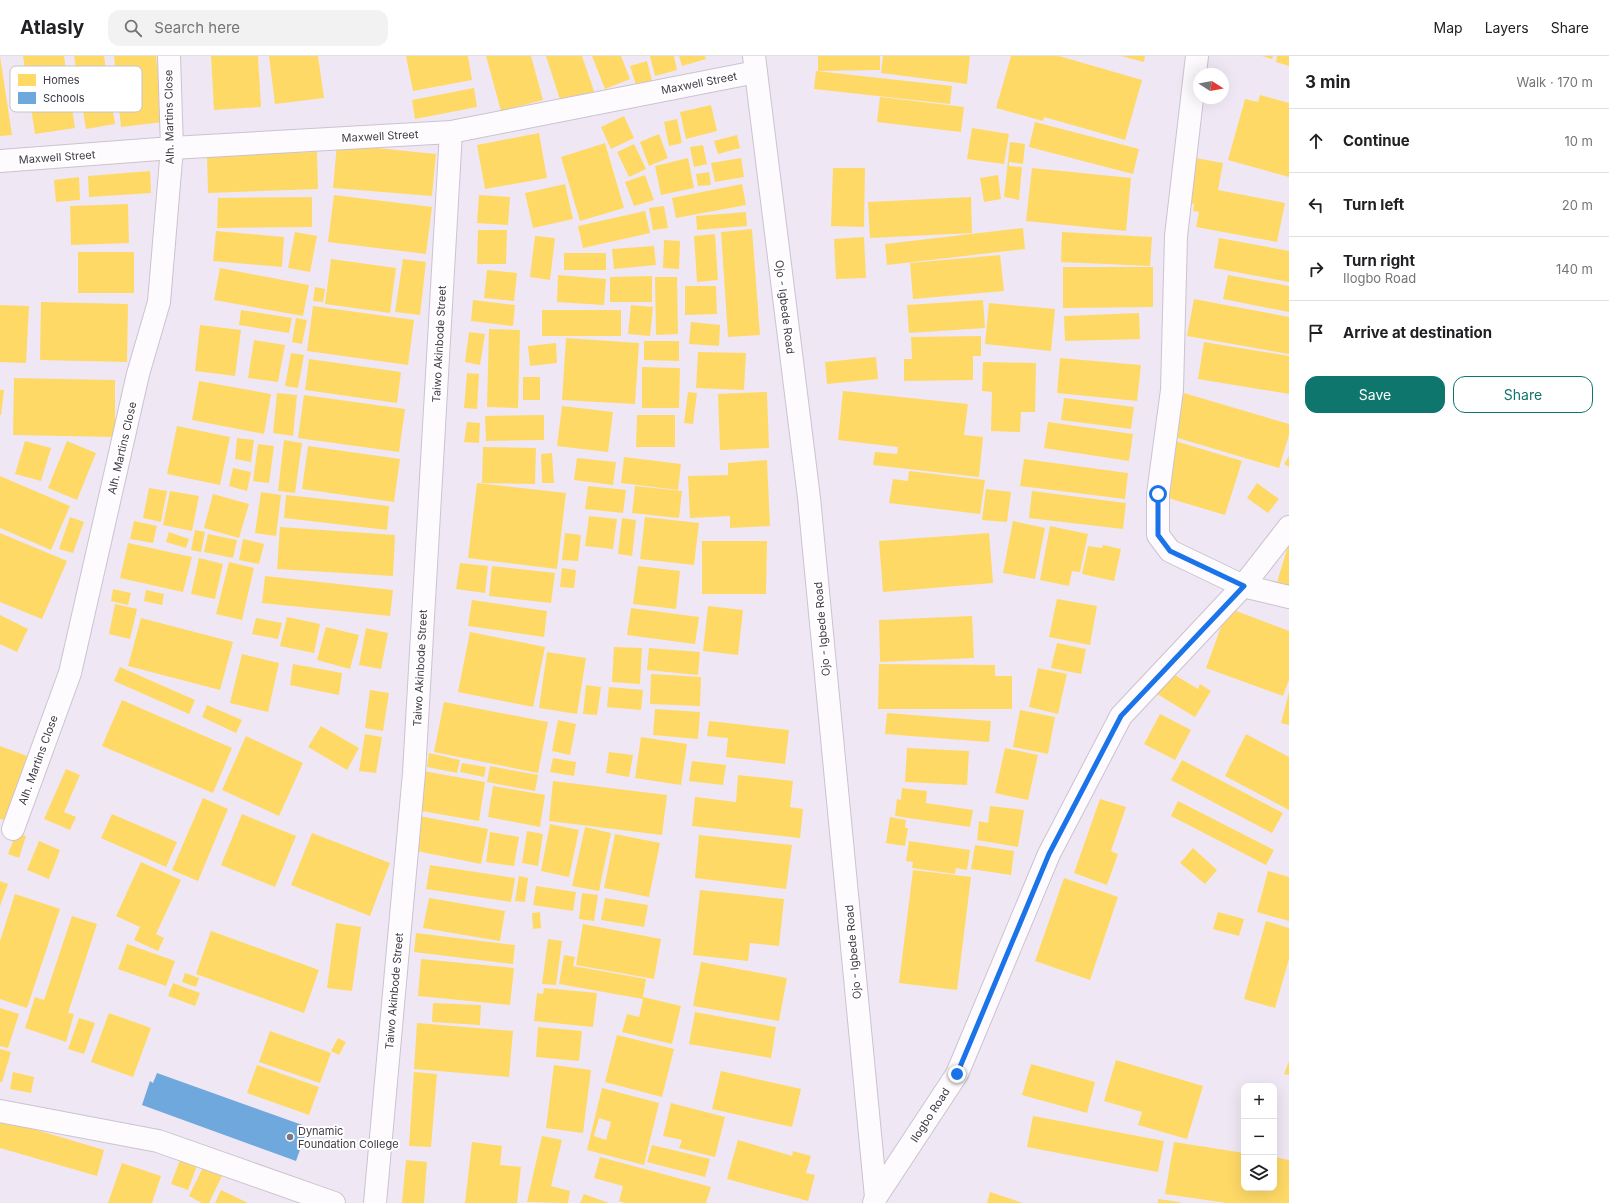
<!DOCTYPE html>
<html lang="en">
<head>
<meta charset="utf-8">
<style>
	body { margin:0; font-family:Inter,sans-serif; background:#f2f2f2; color:#202124 }
	.controls { position:absolute; right:12px; bottom:12px; display:grid; overflow:hidden; border-radius:8px; box-shadow:0 4px 16px #0002 }
	.controls button { width:36px; height:36px; display:grid; place-items:center; padding:0; border:0; border-bottom:1px solid #e0e0e0; background:#fff; color:#202124; font:20px sans-serif }
	.compass { position:absolute; left:1193px; top:12px; width:36px; height:36px; border-radius:50%; background:#fff; box-shadow:0 4px 16px #0002; rotate:101deg }
	.stop { position:absolute; width:12px; height:12px; margin:-9px; border:3px solid #1a73e8; border-radius:50%; background:#fff }
	.stop.end { background:#1a73e8; border-color:#fff; box-shadow:0 1px 4px #0008 }
	.list { margin:0; padding:0; list-style:none }
	h2 { display:flex; justify-content:space-between; align-items:center; height:52px; margin:0; padding:0 16px; font-size:17px }
	h2 small { font-size:13px; font-weight:400; color:#757577 }
	.list li { display:grid; grid-template-columns:26px 1fr auto; gap:12px; align-items:center; box-sizing:border-box; height:64px; padding:0 16px; border-top:1px solid #e0e0e0 }
	.list b { display:block; font-size:15px; white-space:nowrap }
	.list p { margin:0; font-size:13px; white-space:nowrap; color:#757577 }
	.list em { font-size:13px; font-style:normal; color:#757577 }
	.actions { display:flex; gap:8px; padding:12px 16px }
	.actions a { flex:1; padding:9px 0; border:1px solid #0f766e; border-radius:12px; text-align:center; font-size:14px; color:#0f766e }
	.actions .main { background:#0f766e; color:#fff }
	.icon { flex:none; width:22px; height:22px; fill:none; stroke:currentColor; stroke-width:2; stroke-linecap:round; stroke-linejoin:round }
	.map { position:relative; flex:none; width:1289px; height:1147px; overflow:hidden }
	header { display:flex; align-items:center; gap:24px; box-sizing:border-box; height:56px; padding:0 20px; background:#fff; border-bottom:1px solid #e0e0e0 }
	header strong { font-size:19px }
	nav { display:flex; gap:22px; margin-inline-start:auto; font-size:14px }
	.search { width:280px; height:36px; background:#f2f2f2; display:flex; align-items:center; gap:10px; box-sizing:border-box; padding:0 14px; border-radius:12px; color:#757577; font-size:15px }
	main { display:flex }
	aside { flex:1; background:#fff }
	.map>svg:first-child { display:block }
	.homes { fill:#ffd966; fill-rule:evenodd }
	.schools { fill:#6fa8dc }
	.lines { fill:none; stroke-linecap:round; stroke-linejoin:round }
	.minor-casing { stroke:#cbc3d0; stroke-width:24 }
	.major-casing { stroke:#cbc3d0; stroke-width:24 }
	.minor { stroke:#fdfbfe; stroke-width:22 }
	.major { stroke:#fdfbfe; stroke-width:22 }
	.route { stroke:#1a73e8; stroke-width:5 }
	.poi-dot { fill:#7e7683; stroke:#fff; stroke-width:1.5 }
	.labels { text-anchor:middle; dominant-baseline:central; stroke-width:4; stroke-linejoin:round; paint-order:stroke }
	.street-label { font-size:11px; fill:#413946; stroke:#fff }
	.poi-label { font-size:11px; fill:#413946; stroke:#fff; text-anchor:start }
	.key { fill:#fff; stroke:#c6c4c8; stroke-width:1 }
	.key-label { font-size:11px; fill:#413946 }
</style>
</head>
<body>
<header>
<strong>Atlasly</strong>
<div class="search"><svg class="icon" aria-label="search" viewBox="0 0 24 24"><circle cx="10" cy="10" r="6"/><path d="M15 15l6 6"/></svg>Search here</div>
<nav><a>Map</a><a>Layers</a><a>Share</a></nav>
</header>
<main>
<div class="map">
<svg width="1289" height="1147" viewBox="0 0 1289 1147">
	<rect width="100%" height="100%" fill="#f0e7f5"/>
	<path class="homes" d="M0,0l12,79 -12,1z
		M23,0h41l11,72 -40,6z
		M74,0h30l11,68 -29,5z
		M114,0h42l7,66 -42,5z
		M211,0h47l3,51 -47,3z
		M269,0h49l6,42 -49,6z
		M406,0h62l4,24 -59,11z
		M486,0h45l12,44 -42,11z
		M546,0h36l14,41 -33,12z
		M592,0h29l9,23 -25,10z
		M650,0h24l3,14 -22,6z
		M679,0h26l1,3 -24,7z
		M818,0h62v14l-62,1z
		M883,0h87l-3,28 -86,-11z
		M1011,0h48l83,24 -17,60 -81,-23 -1,4 -47,-13z
		M1121,0h24l-1,6z
		M1262,0h11l-1,3z
		M1277,0h12v10l-13,-4z
		M647,5l5,20 -16,4 -6,-19z
		M816,15l136,15 -2,18 -136,-15z
		M474,32l3,19 -62,12 -3,-19z
		M1260,39l29,8v74l-61,-17 17,-61 13,3z
		M880,41l84,10 -3,25 -84,-10z
		M711,49l6,26 -31,8 -6,-27z
		M624,60l10,22 -23,11 -10,-22z
		M677,63l5,24 -13,3 -5,-24z
		M1035,66l104,27 -6,25 -104,-27z
		M972,72l37,6 -5,30 -37,-5z
		M539,77l8,45 -62,11 -8,-44z
		M659,78l9,24 -19,8 -9,-24z
		M737,79l3,13 -22,6 -4,-13z
		M1010,86l15,2 -2,20 -14,-2v4l13,1 -3,33 -15,-3z
		M605,87l19,65 -44,13 -19,-64z
		M337,88l99,10 -4,42 -99,-8z
		M634,88l12,25 -17,8 -12,-25z
		M703,89l4,19 -13,3 -4,-20z
		M317,96l1,37 -110,4 -1,-38z
		M1190,101l33,6 -5,27 67,13 -8,39 -81,-15 3,-15 -6,-1 1,-7 -10,-2z
		M688,102l6,30 -33,7 -6,-29z
		M741,102l3,19 -29,5 -4,-19z
		M833,112h32l-1,59 -33,-1z
		M1032,112l99,10 -5,53 -100,-10z
		M150,115l1,22 -62,4 -1,-21z
		M709,116l2,13 -13,1 -2,-12z
		M645,119l9,25 -20,6 -9,-24z
		M998,119l3,24 -17,3 -4,-24z
		M79,121l1,23 -24,2 -2,-22z
		M565,128l8,35 -40,9 -8,-35z
		M742,128l4,21 -70,13 -4,-20z
		M334,139l98,12 -6,47 -98,-12z
		M479,139l31,2 -2,28 -31,-2z
		M312,141v30l-95,1 1,-30z
		M971,141l1,36 -102,5 -2,-36z
		M128,148l1,39 -58,2 -1,-39z
		M664,150l4,22 -15,2 -4,-22z
		M645,155l5,22 -67,15 -5,-22z
		M746,156l1,14 -50,4 -1,-14z
		M1023,172l2,21 -138,16 -2,-21z
		M752,173l8,106 -32,2 -7,-105z
		M478,174h29l-1,34h-29z
		M216,175l68,6 -2,30 -69,-6z
		M295,176l22,4 -7,36 -22,-4z
		M1062,176l90,5 -2,29 -89,-4z
		M715,178l3,46 -21,2 -3,-46z
		M535,180l20,2 -5,42 -20,-3z
		M864,181l2,41 -30,1 -2,-40z
		M1219,182l70,13v31l-75,-14z
		M664,184l16,1 -1,28 -16,-1z
		M654,190l2,19 -42,4 -2,-20z
		M78,196h56v41h-56z
		M564,197h42v17h-42z
		M1000,199l4,36 -91,8 -3,-36z
		M331,203l65,9 -6,45 -65,-9z
		M403,203l23,3 -6,53 -25,-3z
		M1063,211h90v40l-90,1z
		M220,212l89,17 -6,31 -89,-16z
		M487,214l30,3 -3,28 -30,-3z
		M558,219l48,4 -2,26 -47,-3z
		M1228,219l61,11v26l-66,-13z
		M652,220v26h-42v-25z
		M655,221h22l1,57 -22,1z
		M685,230h31l1,28 -32,1z
		M315,231l10,2 -2,13 -10,-1z
		M1194,243l95,18v37l-102,-18z
		M473,244l42,5 -2,21 -42,-5z
		M983,244l2,28 -76,5 -2,-28z
		M41,246l87,2 -1,58 -87,-2z
		M989,247l66,6 -4,42 -66,-7z
		M0,249l29,1 -3,57 -26,-1z
		M631,249l22,2 -3,29 -22,-2z
		M313,250l101,14 -6,45 -101,-14z
		M241,254l51,8 -3,15 -50,-8z
		M542,254h79v26h-79z
		M1139,257l1,26 -75,2 -1,-25z
		M296,262l11,2 -5,24 -10,-2z
		M691,266l29,3 -1,21 -30,-2z
		M200,269l41,5 -6,46 -40,-5z
		M489,273l31,1 -2,78 -31,-1z
		M469,276l16,2 -5,31 -15,-3z
		M981,280v20h-8v24l-69,1v-22h8l-1,-22z
		M566,282l73,5 -4,61 -73,-4z
		M254,284l31,5 -7,37 -30,-4z
		M644,285h35v20l-35,-1z
		M1204,286l85,14v38l-91,-15z
		M556,287l1,20 -27,3 -2,-20z
		M698,296l48,1 -2,37 -48,-2z
		M291,297l13,2 -6,33 -13,-2z
		M876,301l2,22 -51,5 -2,-22z
		M1060,302l81,7 -4,36 -80,-8z
		M309,303l92,13 -4,31 -92,-13z
		M983,306l53,1 -1,49h-14l-1,20 -29,-1 1,-39 -10,-1z
		M642,311l38,1 -1,40h-37z
		M467,317l12,1 -2,35 -13,-1z
		M523,321h17v23h-17z
		M14,322l101,2v57l-102,-2z
		M199,325l72,13 -7,40 -72,-14z
		M0,334h4l-3,25h-1z
		M843,335l125,13 -4,31 19,2 -4,40 -106,-12 2,-13 22,2 1,-7 -60,-7z
		M688,336l9,1 -4,31 -9,-1z
		M767,336l2,56 -49,2 -2,-56z
		M277,337l20,2 -4,41 -20,-3z
		M1184,337l105,31v11l-10,33 -108,-32z
		M304,339l101,14 -6,43 -101,-14z
		M1064,342l70,9 -3,22 -70,-9z
		M562,350l51,6 -5,40 -51,-6z
		M544,359v25l-58,1 -1,-25z
		M637,359h38v32h-39z
		M467,366l13,1 -1,20 -15,-1z
		M1048,366l85,12 -4,27 -85,-13z
		M177,370l53,11 -10,48 -53,-11z
		M237,382l17,2 -3,22 -16,-3z
		M284,384l18,3 -7,50 -17,-2z
		M25,385l26,7 -10,33 -26,-7z
		M67,385l29,12 -19,47 -29,-12z
		M1175,385l67,20 -17,54 -67,-20z
		M258,388l16,2 -5,37 -16,-2z
		M308,390l92,13 -6,43 -92,-13z
		M483,391l53,1 -1,36 -53,-1z
		M552,397l2,30h-12l-1,-29z
		M1289,400v11l-5,-3z
		M624,401l57,7 -3,26 -57,-7z
		M577,402l39,4 -3,23 -39,-5z
		M1024,403l104,14 -3,26 -105,-13z
		M767,404l3,66 -40,2v-12l-40,2 -2,-42 40,-1v-12z
		M233,412l18,4 -4,19 -18,-5z
		M909,415l76,9 -5,34 -91,-11 4,-24 15,2z
		M0,420l70,30 -19,44 -51,-22z
		M477,427l89,10 -9,76 -89,-11z
		M1257,427l22,16 -11,14 -21,-15z
		M588,430l38,4 -3,23 -38,-4z
		M635,430l47,5 -3,27 -47,-5z
		M149,432l18,3 -6,31 -18,-4z
		M986,433l25,3 -4,30 -25,-2z
		M170,435l29,5 -7,35 -29,-6z
		M1032,435l94,12 -3,26 -94,-11z
		M261,436l20,3 -5,41 -21,-3z
		M213,438l36,10 -10,34 -35,-10z
		M286,439l103,11 -2,24 -103,-12z
		M589,460l28,3 -4,30 -28,-3z
		M70,461l14,5 -11,31 -14,-4z
		M645,461l54,6 -5,42 -54,-6z
		M622,462l14,2 -4,36 -14,-2z
		M134,465l23,5 -4,17 -23,-4z
		M1013,465l32,7 -10,51 -32,-6z
		M1050,470l38,8 -8,38 -8,-1 -3,15 -29,-6z
		M280,471l115,8 -2,41 -116,-7z
		M195,474l10,2 -4,20 -10,-2z
		M169,476l20,7 -3,9 -20,-6z
		M0,477l67,28 -25,58 -42,-17z
		M565,477l16,2 -3,26 -16,-1z
		M989,477l4,50 -110,9 -4,-51z
		M208,478l29,6 -4,18 -29,-6z
		M243,483l21,5 -5,20 -20,-4z
		M702,485h65l-1,53h-64z
		M128,487l64,14 -9,35 -63,-14z
		M1289,487v43l-12,-4z
		M1103,489l18,4 -7,32 -32,-7 6,-28 14,2z
		M199,502l24,6 -8,35 -24,-5z
		M229,506l25,6 -12,52 -26,-6z
		M460,507l28,3 -3,27 -29,-4z
		M492,510l63,7 -4,30 -62,-7z
		M638,510l42,5 -4,38 -43,-5z
		M562,512l14,2 -2,18 -14,-1z
		M265,520l128,14 -3,26 -128,-13z
		M113,533l18,4 -3,12 -17,-4z
		M146,534l18,4 -2,11 -18,-4z
		M1057,543l40,7 -7,39 -41,-8z
		M472,544l75,11 -3,26 -76,-11z
		M115,548l22,5 -7,30 -21,-5z
		M708,550l35,4 -5,45 -35,-4z
		M631,552l68,9 -4,27 -68,-9z
		M1228,552l61,23v49l-6,16 -77,-28z
		M0,559l28,14 -11,23 -17,-8z
		M972,560l2,42 -94,4 -1,-42z
		M287,561l33,7 -6,29 -34,-7z
		M141,562l92,24 -13,48 -92,-24z
		M256,562l26,5 -4,16 -26,-5z
		M326,571l33,8 -9,34 -33,-9z
		M366,572l22,5 -7,36 -22,-4z
		M470,576l75,15 -12,60 -75,-15z
		M1057,587l29,6 -5,25 -30,-6z
		M614,591l28,1 -2,36 -28,-2z
		M649,592l51,4 -2,23 -51,-5z
		M547,596l39,6 -9,56 -38,-6z
		M242,598l37,9 -11,49 -38,-9z
		M293,608l49,9 -3,22 -49,-10z
		M879,608l116,1v11h17v33h-134z
		M120,611l75,33 -6,14 -75,-33z
		M1038,612l29,6 -9,40 -29,-7z
		M1170,616l28,17 2,-5 11,7 -16,26 -38,-23z
		M651,618l50,3 -1,29 -50,-2z
		M586,629l15,2 -4,28 -14,-1z
		M609,631l34,3 -2,20 -34,-3z
		M370,634l19,3 -6,38 -18,-3z
		M1289,636v33l-8,-2z
		M122,644l110,48 -19,45 -111,-47z
		M444,646l104,20 -10,51 -104,-21z
		M207,649l35,15 -6,13 -34,-16z
		M655,653l45,3 -2,27 -45,-4z
		M1020,654l35,7 -7,37 -35,-7z
		M887,657l104,8 -2,21 -104,-8z
		M1160,658l31,16 -16,30 -31,-16z
		M558,664l18,4 -6,31 -18,-4z
		M709,665l80,9 -4,34 -59,-7 2,-19 -21,-2z
		M321,670l38,22 -12,22 -39,-23z
		M365,678l17,3 -6,36 -17,-2z
		M1246,678l43,23v53l-64,-34z
		M246,680l57,27 -24,53 -57,-26z
		M641,681l46,7 -6,41 -46,-7z
		M0,690l27,10 -22,64 -5,-1z
		M907,692l62,3 -2,34 -62,-3z
		M1005,692l33,7 -10,45 -33,-7z
		M609,696l24,3 -4,22 -23,-4z
		M429,697l31,7 -3,13 -30,-6z
		M553,702l23,4 -2,14 -24,-4z
		M1182,704l101,53 -11,20 -101,-53z
		M692,705l34,4 -3,20 -34,-4z
		M462,707l24,4 -2,10 -24,-5z
		M490,710l48,9 -3,16 -48,-9z
		M66,713l14,6 -16,37 12,5 -6,13 -26,-11z
		M423,715l62,11 -6,39 -63,-11z
		M738,719l55,6 -3,26 13,2 -3,29 -108,-12 3,-29 41,5z
		M553,725l114,14 -5,40 -113,-14z
		M493,730l52,9 -5,32 -52,-10z
		M902,732l25,3 -1,12 47,7 -3,17 -75,-11 2,-17 4,1z
		M203,742l25,11 -30,72 -26,-11z
		M1100,743l26,8 -15,44 7,3 -11,31 -33,-12z
		M1178,745l96,49 -8,15 -95,-49z
		M990,750l34,4 -6,37 -41,-7 2,-19 9,2z
		M112,758l65,28 -11,25 -65,-29z
		M242,758l54,22 -21,51 -54,-22z
		M419,760l69,13 -7,35 -69,-14z
		M890,761l16,3 -1,8h3l-3,18 -19,-3z
		M550,768l29,6 -10,47 -28,-6z
		M585,771l26,6 -12,58 -27,-5z
		M527,775l16,3 -5,32 -16,-3z
		M490,776l29,5 -5,29 -28,-4z
		M16,777l10,3 -7,22 -11,-4z
		M312,777l78,30 -20,53 -79,-31z
		M615,778l45,9 -11,54 -45,-9z
		M699,779l93,10 -6,44 -91,-11z
		M39,785l21,9 -11,29 -22,-9z
		M909,785l61,9 -3,20 -11,-2 -1,6 -43,-6 1,-6 -7,-1z
		M975,789l39,6 -3,24 -40,-6z
		M1193,792l24,22 -12,14 -25,-21z
		M141,806l40,18 -25,54 8,4 -6,13 -24,-11 6,-13 -24,-11z
		M430,809l85,13 -4,24 -85,-13z
		M913,814l58,7 -14,113 -58,-7z
		M1268,815l21,6v44l-32,-9z
		M519,820l9,2 -3,24 -10,-1z
		M1064,822l54,19 -28,83 -55,-19z
		M0,825l8,3 -8,22z
		M536,830l40,6 -3,19 -40,-6z
		M700,834l84,9 -5,47 -29,-3 -2,18 -55,-6z
		M582,837l16,2 -4,26 -15,-2z
		M15,838l45,15 -33,99 -27,-9v-58z
		M429,842l76,13 -5,30 -77,-13z
		M605,842l43,7 -4,22 -43,-7z
		M540,856l1,16 -8,1 -1,-16z
		M1218,856l26,7 -5,17 -26,-7z
		M72,860l25,8 -29,89 6,1 -8,28 -41,-14 10,-31 9,3z
		M1266,865l23,7v31l-14,49 -31,-9z
		M336,867l25,4 -9,64 -25,-3z
		M583,868l78,15 -7,40 -78,-14z
		M211,875l108,39 -15,43 -108,-39z
		M416,877l99,12 -2,19 -99,-12z
		M548,883l14,2 -6,44 -14,-1z
		M127,888l48,17 -9,25 -48,-17z
		M564,899l11,2 -2,9 73,13 -3,18 38,9 -9,38 -50,-12 5,-18 12,3 4,-18 -84,-15z
		M421,903l93,9 -4,37 -92,-9z
		M701,906l86,16 -8,43 -86,-15z
		M185,917l14,5 -3,9 -14,-5z
		M173,927l27,10 -5,13 -27,-10z
		M544,932l53,5 -4,34 -59,-6 3,-28 6,1z
		M433,947l48,2 -1,20 -48,-3z
		M0,952l19,6 -11,34 -8,-2z
		M695,956l81,15 -5,31 -82,-14z
		M109,957l42,15 -18,49 -42,-15z
		M79,962l16,5 -11,31 -16,-5z
		M417,967l96,8 -4,46 -95,-8z
		M538,971l44,4 -3,30 -43,-4z
		M270,975l61,22 -11,30 -61,-21z
		M617,979l57,14 -12,48 -57,-15z
		M338,982l8,4 -7,13 -8,-4z
		M0,993l11,3 -9,30h-2z
		M1116,1004l87,26 -16,53 -49,-14 4,-13 -38,-11z
		M1289,1005v14l-5,-1z
		M1031,1008l64,18 -8,31 -65,-18z
		M257,1009l62,22 -10,28 -62,-22z
		M554,1009l37,5 -8,63 -37,-5z
		M721,1015l80,18 -9,38 -80,-18z
		M13,1016l21,5 -3,16 -21,-4z
		M414,1016l23,2 -6,73 -22,-1z
		M602,1032l57,15 -15,62 -57,-15zM599,1062l12,4 -5,18 -12,-4z
		M671,1047l54,14 -10,40 -36,-9 3,-8 -19,-4z
		M1033,1060l131,25 -6,31 -131,-25z
		M0,1063l104,31 -7,26 -97,-28z
		M542,1080l20,4 -11,46 19,5 -2,12 -41,-1z
		M738,1084l54,16 1,-5 18,5 -5,17 9,2 -7,26 -81,-22z
		M472,1086l30,4 -2,19 21,2 -4,36h-52z
		M1174,1086l70,11v35h30v-31l15,3v43h-62l-62,-9z
		M652,1089l58,14 -5,18 -58,-15z
		M181,1101l17,6 -10,27 -17,-6z
		M600,1101l111,30 -5,16h-81l-6,-2 4,-15 -29,-8z
		M406,1104l21,2 -3,41h-22z
		M122,1107l39,13 -9,27h-44z
		M205,1107l19,9 -15,31h-7l-13,-7z
		M221,1134l27,13h-33z
		M990,1136l33,11h-36z
		M584,1138l25,9h-29z
		M1158,1143l22,3v1h-22z"/>
	<path class="schools" d="M157,1017l151,54 -12,34 -154,-56 8,-24 3,2z"/>
	<g class="lines">
		<defs>
			<path id="minor" d="M1197,0l-21,180 -4,154 -14,104v41l12,16 73,35 46,11
				M0,105l172,-13 279,-16 305,-60
				M13,773l57,-156 68,-299 21,-72 13,-154 -3,-92
				M0,1055l158,30 176,62
				M375,1147l39,-430 37,-641"/>
			<path id="major" d="M754,0l55,442 67,699 -2,6
				M876,1141l81,-123 92,-220 72,-138 122,-130 46,-59"/>
		</defs>
		<use href="#minor" class="minor-casing"/>
		<use href="#major" class="major-casing"/>
		<use href="#minor" class="minor"/>
		<use href="#major" class="major"/>
	</g>
	<g class="lines">
		<path class="route" d="M957,1018l92,-220 72,-138 123,-130 -74,-35 -12,-16v-41"/>
	</g>
	<circle class="poi-dot" cx="290" cy="1081" r="4"/>
	<g class="labels">
		<g class="street-label">
			<text transform="translate(699 27) rotate(-11)">Maxwell Street</text>
			<text transform="translate(169 61) rotate(-91)">Alh. Martins Close</text>
			<text transform="translate(380 80) rotate(-3)">Maxwell Street</text>
			<text transform="translate(57 101) rotate(-4)">Maxwell Street</text>
			<text transform="translate(785 251) rotate(83)">Ojo - Igbede Road</text>
			<text transform="translate(439 288) rotate(-87)">Taiwo Akinbode Street</text>
			<text transform="translate(122 392) rotate(-77)">Alh. Martins Close</text>
			<text transform="translate(822 573) rotate(-95)">Ojo - Igbede Road</text>
			<text transform="translate(420 612) rotate(-87)">Taiwo Akinbode Street</text>
			<text transform="translate(38 704) rotate(-70)">Alh. Martins Close</text>
			<text transform="translate(853 896) rotate(-95)">Ojo - Igbede Road</text>
			<text transform="translate(394 935) rotate(-85)">Taiwo Akinbode Street</text>
			<text transform="translate(930 1059) rotate(-57)">Ilogbo Road</text>
		</g>
		<g class="poi-label">
			<text x="298" y="1075">Dynamic<tspan x="298" dy="13">Foundation College</tspan></text>
		</g>
	</g>
	<rect x="10" y="10" width="132" height="46" rx="6" class="key"/>
	<rect x="18" y="18" width="18" height="12" fill="#ffd966"/>
	<rect x="18" y="36" width="18" height="12" fill="#6fa8dc"/>
	<g class="key-label">
		<text x="43" y="28">Homes</text>
		<text x="43" y="46">Schools</text>
	</g>
</svg>
<div class="controls">
<button>+</button>
<button>−</button>
<button><svg class="icon" aria-label="layers" viewBox="0 0 24 24"><path d="M12 4l9 5-9 5-9-5zM3 14l9 5 9-5"/></svg></button>
</div>
<svg class="compass" viewBox="-18 -18 36 36"><path d="M0-13l5 13h-10z" fill="#e53935"/><path d="M0 13l5-13h-10z" fill="#757577"/></svg>
<div class="stop" style="left:1158px;top:438px"></div>
<div class="stop end" style="left:957px;top:1018px"></div>
</div>
<aside>
<h2>3 min<small>Walk · 170 m</small></h2>
<ul class="list">
<li><svg class="icon" aria-label="ahead" viewBox="0 0 24 24"><path d="M12 20V5M6 11l6-6 6 6"/></svg><div><b>Continue</b></div><em>10 m</em></li>
<li><svg class="icon" aria-label="left" viewBox="0 0 24 24"><path d="M17 20v-9H6M10 6l-5 5 5 5"/></svg><div><b>Turn left</b></div><em>20 m</em></li>
<li><svg class="icon" aria-label="right" viewBox="0 0 24 24"><path d="M7 20v-9h11M14 6l5 5-5 5"/></svg><div><b>Turn right</b><p>Ilogbo Road</p></div><em>140 m</em></li>
<li><svg class="icon" aria-label="arrive" viewBox="0 0 24 24"><path d="M6 21V4h12l-3 4 3 4H6"/></svg><div><b>Arrive at destination</b></div></li>
</ul>
<div class="actions"><a class="main">Save</a><a>Share</a></div>
</aside>
</main>
</body>
</html>
